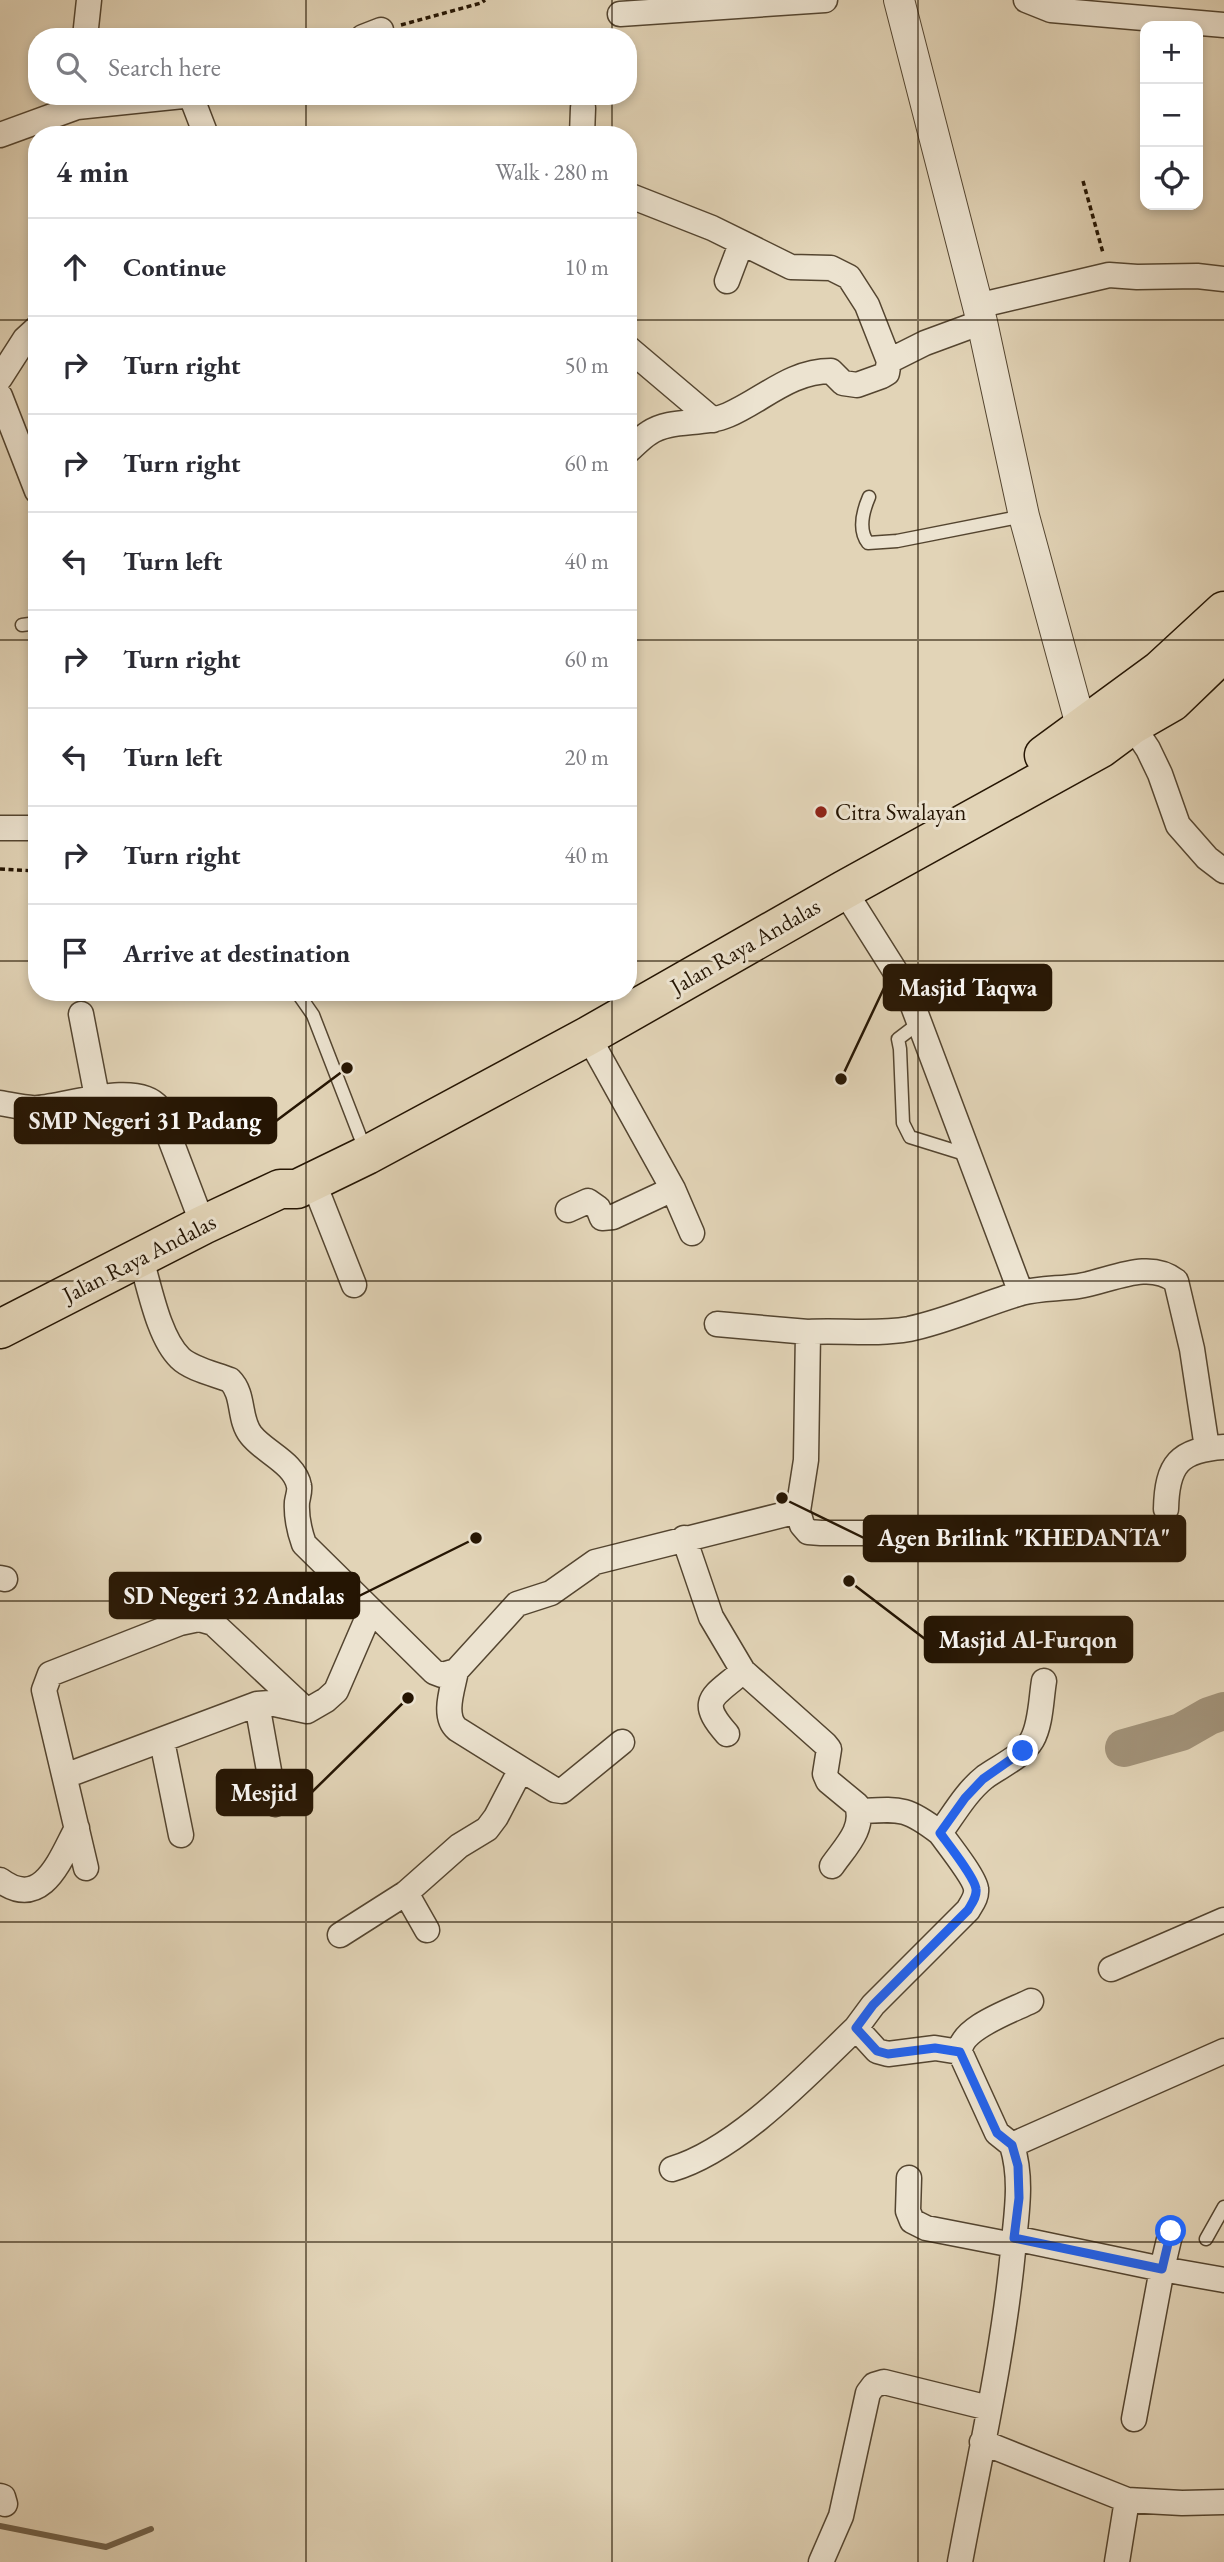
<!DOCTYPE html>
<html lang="en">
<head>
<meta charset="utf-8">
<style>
	body { margin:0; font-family:"EB Garamond",serif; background:#f7f7f7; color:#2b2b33 }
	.controls { position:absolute; right:21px; top:21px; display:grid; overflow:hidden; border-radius:14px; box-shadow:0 4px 10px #0003 }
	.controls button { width:63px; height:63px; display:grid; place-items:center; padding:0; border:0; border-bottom:2px solid #e1e1e2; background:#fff; color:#2b2b33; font:35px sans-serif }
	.stop { position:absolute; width:21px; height:21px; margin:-16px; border:5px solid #2563eb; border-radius:50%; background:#fff }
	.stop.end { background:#2563eb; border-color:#fff; box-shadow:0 2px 7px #0008 }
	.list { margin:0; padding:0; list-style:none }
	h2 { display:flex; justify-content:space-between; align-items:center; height:91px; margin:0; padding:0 28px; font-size:30px }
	h2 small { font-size:23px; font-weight:400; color:#7c7c81 }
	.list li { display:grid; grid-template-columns:46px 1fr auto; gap:21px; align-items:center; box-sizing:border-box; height:98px; padding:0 28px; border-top:2px solid #e1e1e2 }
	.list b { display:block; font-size:26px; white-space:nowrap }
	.list em { font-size:23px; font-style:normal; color:#7c7c81 }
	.icon { flex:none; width:38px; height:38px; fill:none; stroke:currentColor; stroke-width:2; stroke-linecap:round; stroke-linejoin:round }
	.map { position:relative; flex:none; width:1224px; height:2562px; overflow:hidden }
	.search { position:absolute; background:#fff; box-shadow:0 4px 10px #0003; left:28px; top:28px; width:609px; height:77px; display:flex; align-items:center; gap:18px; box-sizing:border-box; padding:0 24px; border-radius:28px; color:#7c7c81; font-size:26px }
	.panel { position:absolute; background:#fff; box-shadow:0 4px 10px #0003; left:28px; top:126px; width:609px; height:875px; border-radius:28px }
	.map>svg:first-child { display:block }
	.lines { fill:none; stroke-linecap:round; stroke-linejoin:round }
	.stream { stroke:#70614a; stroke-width:6 }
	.river { stroke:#a2937a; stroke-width:38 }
	.service-casing { stroke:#544530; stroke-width:15 }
	.minor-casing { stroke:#544530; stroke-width:27 }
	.tertiary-casing { stroke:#544530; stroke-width:32 }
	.primary-casing { stroke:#251503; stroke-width:41 }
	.path { stroke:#251503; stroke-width:3.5; stroke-dasharray:5 3.5; stroke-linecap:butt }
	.service { stroke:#ece3d0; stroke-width:12 }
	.minor { stroke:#ece3d0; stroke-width:24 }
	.tertiary { stroke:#ece3d0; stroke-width:30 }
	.primary { stroke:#e2d4b7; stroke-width:38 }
	.route { stroke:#2563eb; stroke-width:9 }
	.grid { fill:none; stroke:#251503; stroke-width:2; stroke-opacity:0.55 }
	.poi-dot { fill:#8f2418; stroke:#ece3d0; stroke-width:2.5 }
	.labels { text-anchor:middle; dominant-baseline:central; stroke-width:6; stroke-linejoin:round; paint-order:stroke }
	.poi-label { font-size:23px; fill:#251503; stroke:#ece3d0; text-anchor:start }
	.street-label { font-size:23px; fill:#251503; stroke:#ece3d0 }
	.leader { fill:none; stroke:#251503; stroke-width:2.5 }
	.callout-dot { fill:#251503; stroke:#ece3d0; stroke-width:2.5 }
	.callout { fill:#251503; stroke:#251503; stroke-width:2.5 }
	.callout-label { font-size:24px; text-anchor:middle; font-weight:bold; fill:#fff }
</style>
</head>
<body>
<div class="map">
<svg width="1224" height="2562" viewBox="0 0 1224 2562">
	<rect width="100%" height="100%" fill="#e2d4b7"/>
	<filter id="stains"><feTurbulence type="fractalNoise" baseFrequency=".00286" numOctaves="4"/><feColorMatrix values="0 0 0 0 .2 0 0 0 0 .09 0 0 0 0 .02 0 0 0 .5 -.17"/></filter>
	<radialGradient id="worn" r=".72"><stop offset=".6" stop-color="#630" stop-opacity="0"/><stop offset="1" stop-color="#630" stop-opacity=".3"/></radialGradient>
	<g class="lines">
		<path class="stream" d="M0,2526l106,21 45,-18"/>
		<path class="river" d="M1124,1748l57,-16 28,-16 15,-5"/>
		<defs>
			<path id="service" d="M869,497c-6,14 -11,33 -1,46l29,-2 127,-25
				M22,625l15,-2
				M297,992l16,23 48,124
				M919,1023l-21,16 2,10 3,74 7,14 58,18
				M1206,2239l18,-32"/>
			<path id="minor" d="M1026,0l25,10 173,15
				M620,14l205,-14
				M85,37l4,-37
				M363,37l18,-7
				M191,96l15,39
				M77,107l106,-11
				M0,135l77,-28 1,-11
				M582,135l1,-27
				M628,195l84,33 79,39 40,1 18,9 18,28 22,56
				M727,281l14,-37
				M977,306l132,-31 28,2 60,-1 27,3
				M628,348l85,72
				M0,378l25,-39 12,-11
				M0,396l37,95
				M628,451c7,-6 13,-13 21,-18 22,-15 54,-7 79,-18 35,-15 62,-44 103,-44l12,12 14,2 25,-9 5,-3 2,-12 36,-18 57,-21
				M1132,725l16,24 12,25 18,51 29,33 17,13
				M0,828h37
				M844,890l63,100 114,303
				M81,1014l16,83
				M588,1036l85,153 19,44
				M0,1103c12,2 26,6 38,5 29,-2 99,-27 120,-1l45,118
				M313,1181l41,104
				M568,1210l20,-9 10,7 4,10 11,-1 60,-28
				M140,1256c9,28 18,81 40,102 11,11 35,16 50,22 15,15 8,39 21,55 13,17 44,28 48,51 1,5 -1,10 -2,16 -1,15 2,28 7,42l130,128 8,3 14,-4 61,-67 34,-11 44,-31 203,-51 8,-51 2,-128c34,-2 67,3 101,-3 39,-8 74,-25 112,-36 19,-5 39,-4 58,-7 32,-5 69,-27 97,-5l16,68 15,99
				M717,1324l91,8
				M1166,1509c1,-45 13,-59 58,-62
				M798,1511l4,14 6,7 13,1h120l95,-3
				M684,1538l27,79 32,54 82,73 4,5 -4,25 3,7 29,24c8,24 -12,42 -25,61
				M0,1578l5,1
				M257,1704l18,100
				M727,1734c-31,-35 -13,-37 16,-63
				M162,1741l19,94
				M521,1769l34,21 7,1 60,-49
				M65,1776l192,-72 13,-1 37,8 19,-11 10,-9 35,-81
				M859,1811c42,-2 47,-4 81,22
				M86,1868l-42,-178 6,-16 130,-51 19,-4 14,4 94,88
				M0,1880c43,32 61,-23 77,-52
				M406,1893l21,37
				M340,1935l66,-42 53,-47 28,-17 9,-12 25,-48 -64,-40c-15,-13 -4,-41 -1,-58
				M1111,1969l113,-49
				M960,2052l-25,-4 -47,6 -11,-3 -21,-23 17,-23 95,-95c4,-7 9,-13 8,-21 -1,-11 -28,-45 -36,-56 14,-19 26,-41 45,-56 15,-11 37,-20 47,-37 9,-16 9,-41 12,-59
				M1012,2145l-15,-12 -37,-81c0,-24 51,-41 71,-51
				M672,2169c65,-19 135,-94 184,-141
				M909,2178l-1,33 4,10 14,7 87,17
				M1014,2238l148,31 62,11
				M1134,2419l28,-150 9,-38
				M982,2442l145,58 55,3 42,-1
				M0,2496l3,1 2,7
				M821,2562l20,-46 27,-123 6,-8 10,-3 105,26
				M960,2562c19,-103 43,-206 53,-311 3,-36 10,-70 -1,-106l212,-94
				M1117,2562l10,-62"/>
			<path id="tertiary" d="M899,0l83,322 42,194 58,213"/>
			<path id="primary" d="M1044,755l116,-85 64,-59
				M0,1329l203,-104 77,-36h17l70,-34 221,-119 256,-146 257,-142 31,-23 40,-23 52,-50"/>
		</defs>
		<use href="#service" class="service-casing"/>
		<use href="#minor" class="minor-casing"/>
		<use href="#tertiary" class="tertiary-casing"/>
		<use href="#primary" class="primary-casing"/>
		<path class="path" d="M401,25l80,-22 4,-3
			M1083,181l20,72
			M0,869l37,2"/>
		<use href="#service" class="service"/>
		<use href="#minor" class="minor"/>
		<use href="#tertiary" class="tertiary"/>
		<use href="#primary" class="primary"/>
	</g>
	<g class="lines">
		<path class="route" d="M1023,1751l-40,28 -18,19 -25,35c8,11 35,45 36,56 1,8 -4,14 -8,21l-95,95 -17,23 21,23 11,3 47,-6 25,4 37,81 15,12 6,21 1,32 -5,40 148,31 9,-38"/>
	</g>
	<path class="grid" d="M306,0v37M612,0v37M918,0v2562M306,96v39M612,96v39M0,320h37M628,320h596M0,640h37M628,640h596M0,961h37M628,961h596M306,992v1570M612,992v1570M0,1281h1224M0,1601h1224M0,1922h1224M0,2242h1224"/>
	<circle class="poi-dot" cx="821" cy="812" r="7"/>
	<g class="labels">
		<g class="poi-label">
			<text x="835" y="812">Citra Swalayan</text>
		</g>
		<g class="street-label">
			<text transform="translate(745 946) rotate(-30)">Jalan Raya Andalas</text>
			<text transform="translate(139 1258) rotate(-27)">Jalan Raya Andalas</text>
		</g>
	</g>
	<path class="leader" d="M841 1079L884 988M347 1068L276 1121M782 1498L864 1538M476 1538L359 1596M849 1581L925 1639M408 1698L312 1792"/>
	<g class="callout-dot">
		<circle cx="841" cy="1079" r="7"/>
		<circle cx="347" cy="1068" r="7"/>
		<circle cx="782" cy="1498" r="7"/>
		<circle cx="476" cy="1538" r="7"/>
		<circle cx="849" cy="1581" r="7"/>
		<circle cx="408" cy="1698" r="7"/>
	</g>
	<g class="callout">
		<rect x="884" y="965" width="167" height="45" rx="7"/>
		<rect x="15" y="1098" width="261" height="45" rx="7"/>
		<rect x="864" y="1516" width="321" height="45" rx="7"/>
		<rect x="110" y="1573" width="249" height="45" rx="7"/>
		<rect x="925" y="1617" width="207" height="45" rx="7"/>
		<rect x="217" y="1770" width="95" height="45" rx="7"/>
	</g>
	<g class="callout-label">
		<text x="968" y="996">Masjid Taqwa</text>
		<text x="145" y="1129">SMP Negeri 31 Padang</text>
		<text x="1024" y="1546">Agen Brilink "KHEDANTA"</text>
		<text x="234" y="1604">SD Negeri 32 Andalas</text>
		<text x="1028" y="1648">Masjid Al-Furqon</text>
		<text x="264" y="1801">Mesjid</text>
	</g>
	<rect width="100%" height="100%" filter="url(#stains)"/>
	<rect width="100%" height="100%" fill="url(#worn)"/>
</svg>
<div class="controls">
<button>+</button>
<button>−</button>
<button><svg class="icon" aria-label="locate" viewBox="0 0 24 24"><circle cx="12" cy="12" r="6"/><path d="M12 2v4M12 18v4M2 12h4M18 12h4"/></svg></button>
</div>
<div class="stop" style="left:1171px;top:2231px"></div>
<div class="stop end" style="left:1023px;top:1751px"></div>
<div class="search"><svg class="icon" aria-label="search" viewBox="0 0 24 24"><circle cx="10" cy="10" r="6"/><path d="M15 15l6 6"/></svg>Search here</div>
<section class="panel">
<h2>4 min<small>Walk · 280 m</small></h2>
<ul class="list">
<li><svg class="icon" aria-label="ahead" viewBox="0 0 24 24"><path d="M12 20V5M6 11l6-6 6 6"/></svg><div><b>Continue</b></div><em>10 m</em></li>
<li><svg class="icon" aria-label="right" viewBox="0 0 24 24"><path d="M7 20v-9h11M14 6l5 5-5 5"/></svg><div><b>Turn right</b></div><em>50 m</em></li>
<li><svg class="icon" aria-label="right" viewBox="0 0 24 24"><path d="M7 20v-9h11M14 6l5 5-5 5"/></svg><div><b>Turn right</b></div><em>60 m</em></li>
<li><svg class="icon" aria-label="left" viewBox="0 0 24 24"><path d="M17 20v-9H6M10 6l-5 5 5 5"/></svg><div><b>Turn left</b></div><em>40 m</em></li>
<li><svg class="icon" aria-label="right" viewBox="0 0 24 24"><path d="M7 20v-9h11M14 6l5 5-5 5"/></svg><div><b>Turn right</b></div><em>60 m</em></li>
<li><svg class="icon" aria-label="left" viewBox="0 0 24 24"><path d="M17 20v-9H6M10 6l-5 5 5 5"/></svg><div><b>Turn left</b></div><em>20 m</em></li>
<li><svg class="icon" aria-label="right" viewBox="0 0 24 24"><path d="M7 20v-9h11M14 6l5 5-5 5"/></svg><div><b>Turn right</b></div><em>40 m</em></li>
<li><svg class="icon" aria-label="arrive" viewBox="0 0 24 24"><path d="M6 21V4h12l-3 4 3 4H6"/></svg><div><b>Arrive at destination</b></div></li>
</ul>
</section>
</div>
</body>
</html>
